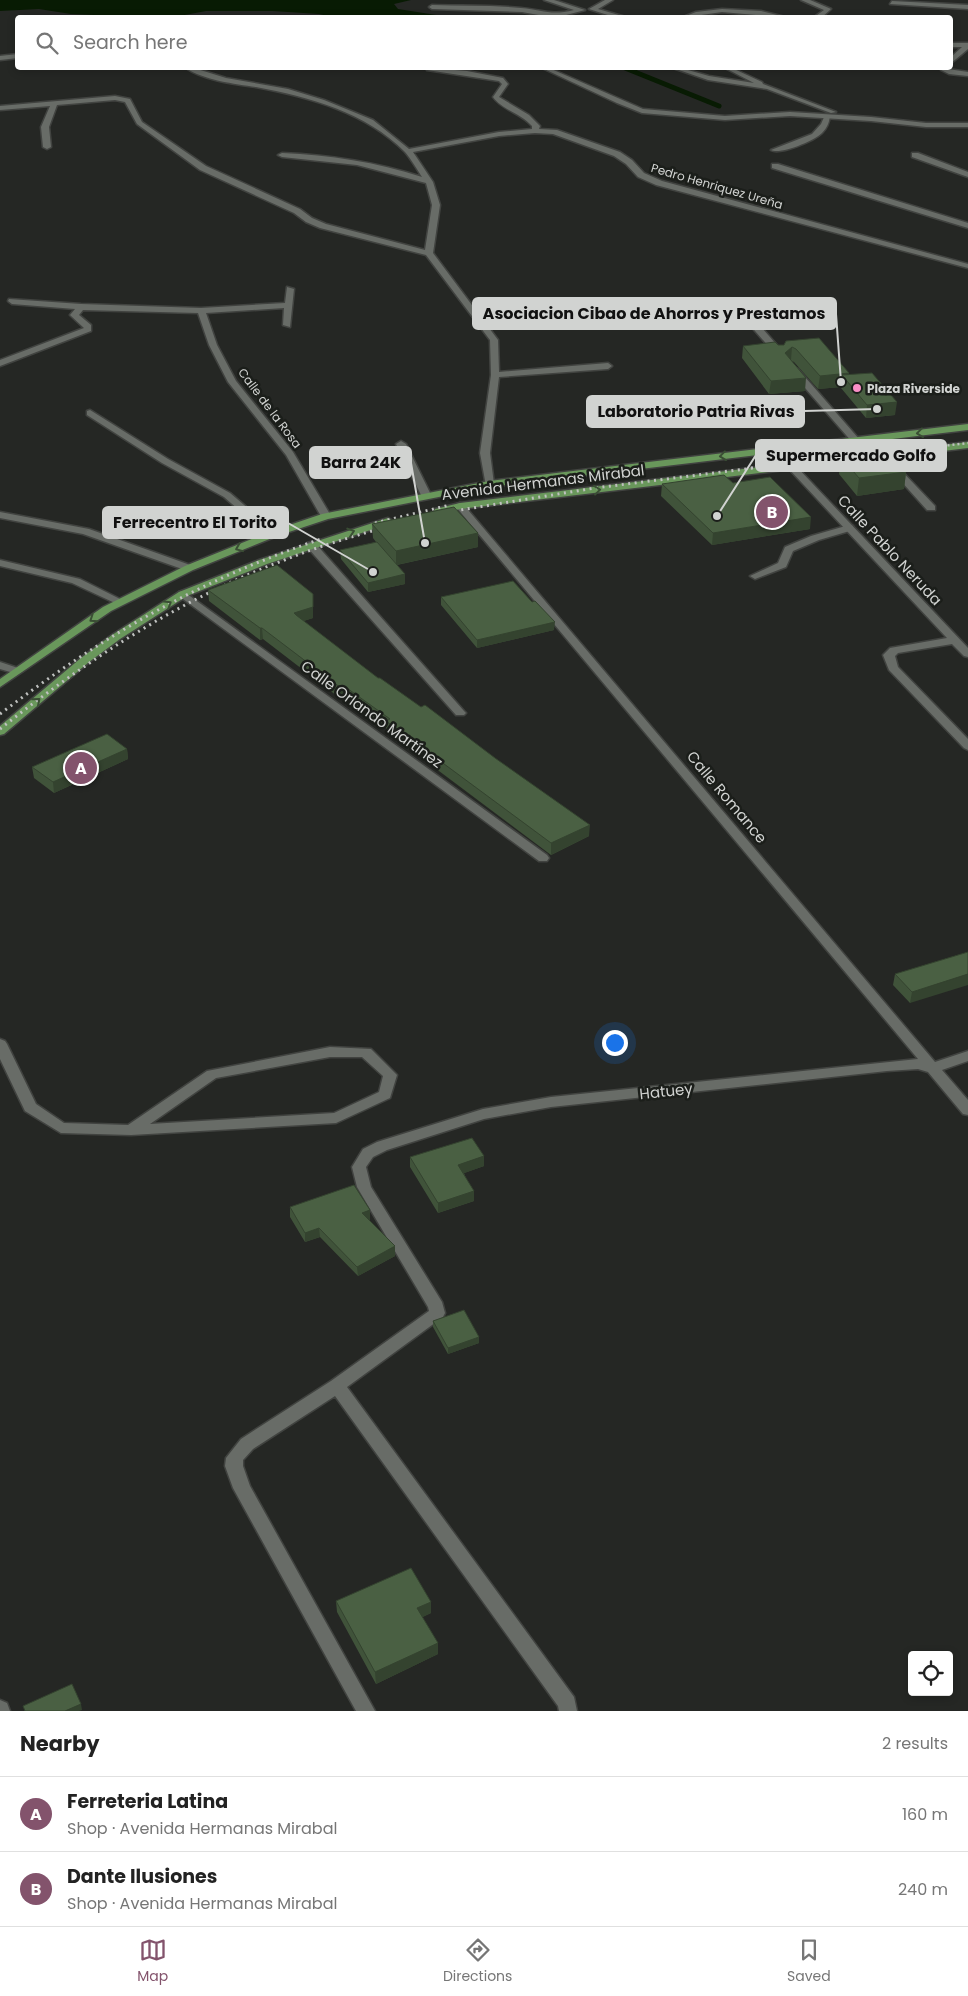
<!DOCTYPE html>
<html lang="en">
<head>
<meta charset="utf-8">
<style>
	body { margin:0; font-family:Poppins,sans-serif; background:#f2f2f2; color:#222 }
	.controls { position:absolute; right:15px; bottom:15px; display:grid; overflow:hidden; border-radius:5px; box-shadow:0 2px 8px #0003 }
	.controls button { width:45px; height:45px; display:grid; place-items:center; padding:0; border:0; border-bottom:1px solid #e0e0e0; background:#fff; color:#222; font:25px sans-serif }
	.you { position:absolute; left:614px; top:1042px; width:18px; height:18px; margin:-12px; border:4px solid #fff; border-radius:50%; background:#1a73e8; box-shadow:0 0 0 8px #1a73e833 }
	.badge { display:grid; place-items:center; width:32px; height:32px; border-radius:50%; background:#83536c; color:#fff; font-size:16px; font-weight:700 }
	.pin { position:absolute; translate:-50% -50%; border:2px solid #fff; box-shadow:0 1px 5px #0006 }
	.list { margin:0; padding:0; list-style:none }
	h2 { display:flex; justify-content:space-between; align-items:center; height:65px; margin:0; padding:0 20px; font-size:21px }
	h2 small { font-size:16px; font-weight:400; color:#767676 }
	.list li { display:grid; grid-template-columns:32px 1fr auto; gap:15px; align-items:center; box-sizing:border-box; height:75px; padding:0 20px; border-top:1px solid #e0e0e0 }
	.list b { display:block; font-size:19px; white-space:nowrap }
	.list p { margin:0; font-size:16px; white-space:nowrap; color:#767676 }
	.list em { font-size:16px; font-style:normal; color:#767676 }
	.icon { flex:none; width:28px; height:28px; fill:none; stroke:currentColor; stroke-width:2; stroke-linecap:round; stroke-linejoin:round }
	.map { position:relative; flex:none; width:968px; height:1711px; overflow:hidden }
	.search { position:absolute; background:#fff; box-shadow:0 2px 8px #0003; left:15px; right:15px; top:15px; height:55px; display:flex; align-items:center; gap:12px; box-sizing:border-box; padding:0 18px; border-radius:5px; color:#767676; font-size:19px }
	.sheet { height:215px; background:#fff }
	nav { display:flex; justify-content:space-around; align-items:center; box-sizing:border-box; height:70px; border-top:1px solid #e0e0e0; background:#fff; font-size:14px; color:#767676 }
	nav a { display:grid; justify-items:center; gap:2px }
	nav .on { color:#83536c }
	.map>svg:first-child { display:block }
	.water { fill:#081b03 }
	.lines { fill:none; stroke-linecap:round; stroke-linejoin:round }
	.stream { stroke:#081b03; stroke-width:5 }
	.lane-casing { stroke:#414340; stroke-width:3 }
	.street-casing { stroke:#414340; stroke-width:3 }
	.primary-casing { stroke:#414340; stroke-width:3 }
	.lane { fill:#686c67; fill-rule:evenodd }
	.street { fill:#686c67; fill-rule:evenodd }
	.primary { fill:#69975b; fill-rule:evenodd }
	.rail-far1 { stroke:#bfc1bf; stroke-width:2.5; stroke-dasharray:2 3; stroke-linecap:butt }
	.rail { stroke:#bfc1bf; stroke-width:3; stroke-dasharray:2 4.5; stroke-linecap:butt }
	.wall { fill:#40533a }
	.shaded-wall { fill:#34432f }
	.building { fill:#4a6043; stroke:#34432f }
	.oneway { stroke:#3a4e34 }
	.poi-dot { fill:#fa8fc6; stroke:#1b1e1a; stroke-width:2 }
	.labels { text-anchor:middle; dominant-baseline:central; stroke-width:5; stroke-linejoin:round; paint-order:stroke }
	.far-street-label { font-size:12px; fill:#d1d3d1; stroke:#1b1e1a }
	.far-poi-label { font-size:12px; font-weight:bold; fill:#d1d3d1; stroke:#1b1e1a; text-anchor:start }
	.street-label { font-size:15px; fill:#d1d3d1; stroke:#1b1e1a }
	.leader { fill:none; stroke:#d1d3d1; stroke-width:2 }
	.callout-dot { fill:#d1d3d1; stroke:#1b1e1a; stroke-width:2 }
	.callout { fill:#d1d3d1; stroke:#d1d3d1; stroke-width:2 }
	.callout-label { font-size:16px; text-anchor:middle; font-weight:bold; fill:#111 }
</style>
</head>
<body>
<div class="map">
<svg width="968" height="1711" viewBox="0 0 968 1711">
	<rect width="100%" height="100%" fill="#252724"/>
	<path class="water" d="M0,0h411l-17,4 4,5 51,8 -113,1 -17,-4 -46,-3h-67l-32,6 -11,1 -92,-4 -32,-5 -39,2z"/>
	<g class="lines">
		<path class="stream" d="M625,68l94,38"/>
		<defs>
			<path id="lane" d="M825,115l5,1c-1,7 -3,12 -8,17 -8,8 -42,22 -51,17l41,-16 9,-10z
				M735,304h6l42,48v4h-6l-42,-48z
				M795,368l3,1 61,70v4h-6l-61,-70v-4z
				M90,410l78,49 62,34 48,41 -5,3 -4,-1 -45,-39 -62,-34 -75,-48v-4z
				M401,441l5,3 25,51 -2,2 -3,1 -5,-3 -25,-51z
				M894,465l3,1 38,40v4h-8l-36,-40 -2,-2z
				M849,525l4,1v4l-34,10 -26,11 -7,16 -31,12 -5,-3 28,-13 7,-16 26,-11z
				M311,542l4,1 149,168 2,2 -2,2h-8l-149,-168v-4z
				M0,662l21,7 2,2 -6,3 -17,-5z
				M0,1039l5,2 2,3 29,60 28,19 64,2 79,-54 123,-24 41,2 26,26 -7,23 -54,25 -205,12 -70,-2 -36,-22 -25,-52zM330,1057h32l21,19 -4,16 -45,21 -184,11 66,-46z"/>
			<path id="street" d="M544,0h10l31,10 -30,8 -33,-6 -90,-3 -3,-2 3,-2c30,1 59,0 89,3 22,2 30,8 53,2z
				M605,0h8l-15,9 31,9h-12l-28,-9z
				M801,0h9l21,9 -10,9h-8l11,-8z
				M892,1l76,4v4l-78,-5z
				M722,9l39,2 28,7 -67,-6 -41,6 15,-6z
				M950,43h18v6l-18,15v-6l12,-11h-12z
				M18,54v4l-18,2v-4z
				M186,68h8l32,10 62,11 36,11 49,20 36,29 90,-17 33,-3v-3c-11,-13 -30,-16 -39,-29l9,-13 -3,-3 -72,-11 3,-2 37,3 36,7 5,6 -9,13 30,18 11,11 -1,3 18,1 63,22 12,8 12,13 18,8 306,83v4l-312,-83 -18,-8 -12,-13 -12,-8 -61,-22 -18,-1 -36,3 -86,16 20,30 7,23 -7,48 65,87 1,32 109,-9 4,3 -4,3 -109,8 -9,76 4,31 -5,3 -3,-1 -6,-33 11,-78 -1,-35 -64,-85 -106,-27 -14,-6 -12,-9 -94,-43 -63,-46 -12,-22 -10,-2 -58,5 -8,22 2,20 -4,2 -4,-2 -2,-20 9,-21 -50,4v-4l115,-10 15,3 12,23 64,44 94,43 12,9 14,6 99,26 7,-45 -6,-22 -69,-18 -75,-8 -4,-2 4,-2c48,2 94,9 140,24 -5,-8 -11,-18 -17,-25 -39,-40 -96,-55 -149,-65 -21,-3 -53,-7 -70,-19z
				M542,68h7l94,41 82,7 65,-4 81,5 55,6h42v4h-42l-55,-6 -81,-5 -65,4 -83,-7 -25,-10z
				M673,68h8l28,8 45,7 -29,-15h7l30,14 1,2 73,28 -5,1 -64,-24 -59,-9z
				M941,68l27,4v4l-19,-2 -8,-4z
				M912,153h6l50,19v5l-56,-20z
				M772,164h6l190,59v5l-196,-60z
				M287,287l7,2 -4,38 -7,-2 1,-17 -78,5 11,32 19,36 57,71 38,64 -1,2h-8l-36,-63 -58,-73 -19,-37 -11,-32 -115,-3 -4,5 12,10v6l-91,35v-6l84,-32 -14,-13 5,-6 -63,-5 -4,-3 1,-2 72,5 120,4 84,-5z
				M791,463l3,1 174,184v9l-4,-1 -12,-12 -54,9 -3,3 3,11 70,72v11l-4,-2 -75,-78 -6,-15 7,-7 57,-10 -159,-170 -2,-2z
				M460,503l3,1 472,558 33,-11v10l-26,9 26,30v15l-5,-1 -35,-42 -10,-3 -31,2 -336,36 -67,12 -97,31 -14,7 -7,10 5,20 71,115 3,11 -2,4 -96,70 227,310 3,14h-18l-1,-5 -223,-310 -82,53 -10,11v6l7,20 125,225h-19l-123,-223 -8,-22 1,-8 15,-19 90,-58 98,-70 -1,-4 -71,-120 -5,-20 11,-18 14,-7 106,-33 68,-12 367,-38 -461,-551v-4z
				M0,512l89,17 104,37 1,2 -5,3 -4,-1 -102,-36 -83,-16z
				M0,560l80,19 46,23 -5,3 -4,-1 -45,-21 -72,-17z
				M183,591l364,264 2,3 -2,3h-8l-360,-265 -1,-2 1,-2z
				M0,1700l7,3 3,8h-10z"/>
			<path id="primary" d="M968,424v6l-479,57 -161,32 -51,17 -84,34 -82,41 -111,76v-8l103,-72 82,-41 84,-34 53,-18 167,-33z
				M968,442v6l-508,61 -21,5 -5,-3 1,-2 25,-6z
				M388,518l5,3 -1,2 -125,41 -80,32 -67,43 -31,23 -85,72 -4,1v-9l81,-68 31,-23 67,-43 80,-32z"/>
		</defs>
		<use href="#lane" class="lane-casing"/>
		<use href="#street" class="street-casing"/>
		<use href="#primary" class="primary-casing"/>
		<use href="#lane" class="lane"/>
		<use href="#street" class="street"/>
		<use href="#primary" class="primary"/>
		<path class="rail-far1" d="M844,452l37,-4
			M873,454l95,-11
			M751,468l102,-12"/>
		<path class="rail" d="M442,513l153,-25 166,-21
			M375,523l75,-18
			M0,714c104,-79 199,-134 324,-176
			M0,729c86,-68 178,-129 282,-168 34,-14 69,-24 104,-34"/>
	</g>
	<path class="wall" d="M786,341l63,34 46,40 -29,3 -25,-30v-1l-23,2 -24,-27 -2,-1 13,30 -36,3 -27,-36 1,-12 41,-1z
		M841,457l65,15 -2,17 -47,7 -18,-22z
		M733,483l77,46 -98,16 -51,-49 1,-12z
		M372,524l106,9v14l-81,18 8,19 -37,8 -27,-33 -1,-9 36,-8 -3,-4z
		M208,590l105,4v24l-10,3 75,57 211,158 -38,19 -164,-123 -1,-4 -41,-31 -4,2 -78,-60 -3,1 -51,-39z
		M441,597l91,5 22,28 -77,18 -36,-43z
		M127,749l1,10 -74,34 -20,-15 -2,-11z
		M968,952l-58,51 -17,-18 2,-11z
		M410,1157l74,9 -20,7 10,28 -36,12 -28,-46z
		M290,1207l80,13h-1l26,36 -37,20 -38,-39 -15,5 -15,-25z
		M433,1321l46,16v6l-31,11 -15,-27z
		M336,1601l95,1v11l-9,4 16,37 -62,30 -39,-72z"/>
	<path class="shaded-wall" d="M792,347l-1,13 -6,-7z
		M849,373l-1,9 -6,-7 -1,12 -23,2 2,-13z
		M806,378l-1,13 -36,3 2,-13z
		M897,402l-2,13 -29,3 1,-13z
		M906,472l-2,17 -47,7 2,-18z
		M811,517l-1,12 -98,16 1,-12z
		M478,533v14l-82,18v-14z
		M405,574v10l-37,8v-9z
		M313,594v24l-18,6 -1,-11z
		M555,622l-1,8 -77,18v-8z
		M260,628h2l1,11 -3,1z
		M344,686l1,11 -4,2v-11z
		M127,749l1,10 -74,34 -1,-11z
		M590,825l-1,11 -38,19v-12z
		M968,974v11l-58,18 2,-11z
		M484,1156v10l-25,9 -1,-10z
		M474,1191v10l-36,12v-10z
		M370,1210v10l-8,2v-9z
		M319,1228l1,9 -15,5v-9z
		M395,1246v10l-37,20 -1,-9z
		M479,1337v6l-31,11v-6z
		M431,1602v11l-14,7v-12z
		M438,1643v11l-62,30 -1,-12z
		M81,1704l1,6 -3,1h-14z"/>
	<path class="building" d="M819,338l30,35 -29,3 -24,-27 -4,-2 -7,6 21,25 -35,3 -28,-35 32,-4 3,3h6l2,-4z
		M872,373l25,29 -30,3 -25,-30z
		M886,451l20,21 -47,6 -18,-21z
		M724,475l9,8 37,-6 41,40 -98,16 -51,-49z
		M454,507l24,26 -82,18 -24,-27z
		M377,542l28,32 -37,9 -28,-33z
		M277,565l36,29v13l-19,6 2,2 82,63h2l41,29 4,-2 70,53 95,67 -39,18 -165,-122 4,-2 -46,-33 -3,2 -79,-60h-2l-52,-38z
		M513,581l19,21 3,-1 20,21 -78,18 -36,-43z
		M107,734l20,15 -74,33 -21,-15z
		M968,952v22l-56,18 -17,-18z
		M472,1138l12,18 -26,9 16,26 -36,12 -28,-46z
		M354,1185l16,25 -8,3 33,33 -38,21 -38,-39 -14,5 -15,-26z
		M464,1310l15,27 -31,11 -15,-27z
		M411,1568l20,34 -14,6 21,35 -63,29 -39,-71z
		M72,1684l9,20 -16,7h-40l-2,-5z"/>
	<defs><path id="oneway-chevron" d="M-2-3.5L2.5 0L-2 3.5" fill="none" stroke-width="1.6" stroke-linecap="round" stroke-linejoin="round" transform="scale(1.25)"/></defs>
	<g class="oneway">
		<use href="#oneway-chevron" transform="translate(920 433) rotate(173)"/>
		<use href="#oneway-chevron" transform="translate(723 456) rotate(173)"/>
		<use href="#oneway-chevron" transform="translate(597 490) rotate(-7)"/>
		<use href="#oneway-chevron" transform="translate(351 532) rotate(-18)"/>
		<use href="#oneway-chevron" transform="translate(239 548) rotate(158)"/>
		<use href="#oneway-chevron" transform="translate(168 604) rotate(-32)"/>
		<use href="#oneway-chevron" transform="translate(93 619) rotate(146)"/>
		<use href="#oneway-chevron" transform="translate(37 701) rotate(-41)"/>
	</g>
	<circle class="poi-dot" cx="857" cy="388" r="5"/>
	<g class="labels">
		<g class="far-street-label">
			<text transform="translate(717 186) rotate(16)">Pedro Henriquez Ureña</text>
			<text transform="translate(270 408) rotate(53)">Calle de la Rosa</text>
		</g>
		<g class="far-poi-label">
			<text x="867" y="388">Plaza Riverside</text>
		</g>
		<g class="street-label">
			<text transform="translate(543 482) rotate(-7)">Avenida Hermanas Mirabal</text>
			<text transform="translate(890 550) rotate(47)">Calle Pablo Neruda</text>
			<text transform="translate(372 714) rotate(36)">Calle Orlando Martínez</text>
			<text transform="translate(727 797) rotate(50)">Calle Romance</text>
			<text transform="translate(666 1091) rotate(-6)">Hatuey</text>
		</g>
	</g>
	<path class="leader" d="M841 382L836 314M877 409L804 411M717 516L756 455M425 543L411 463M373 572L288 523"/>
	<g class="callout-dot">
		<circle cx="841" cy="382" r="5"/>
		<circle cx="877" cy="409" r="5"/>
		<circle cx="717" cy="516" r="5"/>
		<circle cx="425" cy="543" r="5"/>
		<circle cx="373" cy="572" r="5"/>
	</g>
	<g class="callout">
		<rect x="473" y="298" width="363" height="31" rx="5"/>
		<rect x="587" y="396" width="217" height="31" rx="5"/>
		<rect x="756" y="440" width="190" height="31" rx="5"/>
		<rect x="310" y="447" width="101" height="31" rx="5"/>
		<rect x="103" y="507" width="185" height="31" rx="5"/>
	</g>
	<g class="callout-label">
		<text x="654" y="319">Asociacion Cibao de Ahorros y Prestamos</text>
		<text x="696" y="417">Laboratorio Patria Rivas</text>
		<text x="851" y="461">Supermercado Golfo</text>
		<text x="361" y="468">Barra 24K</text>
		<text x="195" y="528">Ferrecentro El Torito</text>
	</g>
</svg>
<div class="controls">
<button><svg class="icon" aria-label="locate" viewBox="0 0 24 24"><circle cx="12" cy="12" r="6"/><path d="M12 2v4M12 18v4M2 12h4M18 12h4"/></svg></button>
</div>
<div class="you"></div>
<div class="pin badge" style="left:81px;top:768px">A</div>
<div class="pin badge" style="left:772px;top:512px">B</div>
<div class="search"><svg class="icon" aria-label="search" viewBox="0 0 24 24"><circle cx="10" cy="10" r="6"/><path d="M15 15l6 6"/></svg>Search here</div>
</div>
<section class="sheet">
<h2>Nearby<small>2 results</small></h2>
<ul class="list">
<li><span class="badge">A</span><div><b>Ferreteria Latina</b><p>Shop · Avenida Hermanas Mirabal</p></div><em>160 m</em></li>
<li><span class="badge">B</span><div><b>Dante Ilusiones</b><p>Shop · Avenida Hermanas Mirabal</p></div><em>240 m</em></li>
</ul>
</section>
<nav>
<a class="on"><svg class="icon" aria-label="map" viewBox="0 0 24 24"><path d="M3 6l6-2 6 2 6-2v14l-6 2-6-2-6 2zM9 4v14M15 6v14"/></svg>Map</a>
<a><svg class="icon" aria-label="directions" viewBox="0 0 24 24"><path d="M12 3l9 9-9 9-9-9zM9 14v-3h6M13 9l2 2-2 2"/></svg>Directions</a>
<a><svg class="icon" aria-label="saved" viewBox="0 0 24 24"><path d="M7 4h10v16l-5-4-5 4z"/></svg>Saved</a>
</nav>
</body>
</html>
